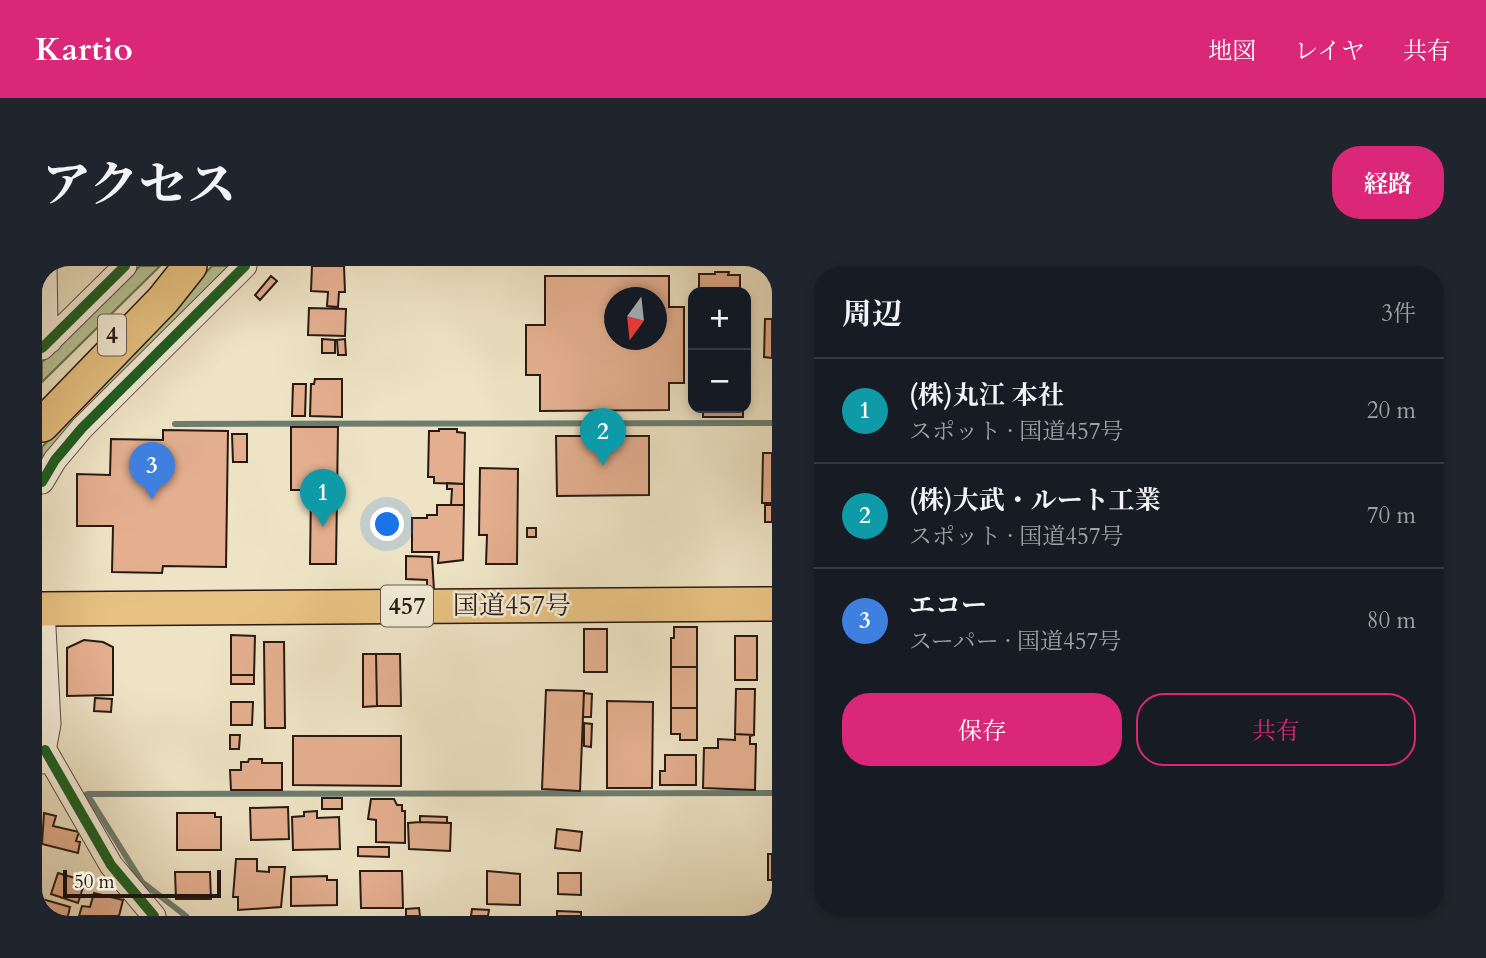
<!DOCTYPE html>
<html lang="ja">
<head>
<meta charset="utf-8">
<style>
	body { margin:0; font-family:Cardo,"Noto Serif JP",serif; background:#20242c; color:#f1f3f6 }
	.controls { position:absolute; right:21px; top:21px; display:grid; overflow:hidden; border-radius:14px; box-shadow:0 4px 10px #0003 }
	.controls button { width:63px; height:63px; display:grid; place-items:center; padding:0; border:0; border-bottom:2px solid #363941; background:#171b24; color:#f1f3f6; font:35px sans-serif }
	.compass { position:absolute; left:562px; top:21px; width:63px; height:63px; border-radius:50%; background:#171b24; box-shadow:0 4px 10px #0003; rotate:195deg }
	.scale { position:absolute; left:21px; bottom:18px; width:158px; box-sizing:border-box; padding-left:7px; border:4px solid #271912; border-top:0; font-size:19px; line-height:24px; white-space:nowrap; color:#271912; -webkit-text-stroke:5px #f4edd9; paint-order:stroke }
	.you { position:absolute; left:346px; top:259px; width:24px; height:24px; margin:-18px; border:5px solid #fff; border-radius:50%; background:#1a73e8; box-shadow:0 0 0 10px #1a73e833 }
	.badge { display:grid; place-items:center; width:46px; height:46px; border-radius:50%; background:#db2777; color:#fff; font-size:23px; font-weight:700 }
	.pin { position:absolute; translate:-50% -58px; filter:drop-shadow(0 2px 4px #0008) }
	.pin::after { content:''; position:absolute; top:37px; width:24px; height:21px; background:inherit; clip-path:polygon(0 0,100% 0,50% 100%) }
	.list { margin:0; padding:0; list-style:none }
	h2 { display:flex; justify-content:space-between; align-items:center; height:91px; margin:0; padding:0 28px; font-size:30px }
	h2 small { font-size:23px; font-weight:400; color:#9ea1a6 }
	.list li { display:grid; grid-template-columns:46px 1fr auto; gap:21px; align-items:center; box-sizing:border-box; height:105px; padding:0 28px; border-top:2px solid #363941 }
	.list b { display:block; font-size:26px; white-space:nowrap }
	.list p { margin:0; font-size:23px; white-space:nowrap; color:#9ea1a6 }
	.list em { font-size:23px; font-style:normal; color:#9ea1a6 }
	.actions { display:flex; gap:14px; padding:21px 28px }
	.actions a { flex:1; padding:16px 0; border:2px solid #db2777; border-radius:28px; text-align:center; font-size:24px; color:#db2777 }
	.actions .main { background:#db2777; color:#fff }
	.map { position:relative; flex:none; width:730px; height:650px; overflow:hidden; border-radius:28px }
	header { display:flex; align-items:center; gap:42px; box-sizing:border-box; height:98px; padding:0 35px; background:#db2777; color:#fff }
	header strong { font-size:33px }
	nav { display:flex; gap:38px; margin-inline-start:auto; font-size:24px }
	.intro { display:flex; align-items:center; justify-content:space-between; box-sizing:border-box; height:168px; padding:0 42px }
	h1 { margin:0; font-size:49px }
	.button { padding:18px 32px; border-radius:28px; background:#db2777; color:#fff; font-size:24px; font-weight:700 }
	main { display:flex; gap:42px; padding:0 42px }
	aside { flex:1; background:#171b24; border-radius:28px; box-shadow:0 4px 10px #0003 }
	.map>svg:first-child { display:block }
	.green { fill:#b6c596; stroke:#6e6f54; stroke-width:2 }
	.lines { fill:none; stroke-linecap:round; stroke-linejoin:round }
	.stream { stroke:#6c7d70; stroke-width:6 }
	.building { fill:#e4af8f; stroke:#271912; stroke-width:2; fill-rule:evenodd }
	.minor-casing { stroke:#594c3f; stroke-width:25 }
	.highway-casing { stroke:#271912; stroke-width:36 }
	.minor { stroke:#f4edd9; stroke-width:23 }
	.highway { stroke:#e7c282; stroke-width:33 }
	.cycleway-casing { stroke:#f4edd9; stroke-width:15 }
	.cycleway { stroke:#1b5e20; stroke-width:10 }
	.labels { text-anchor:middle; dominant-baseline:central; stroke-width:5; stroke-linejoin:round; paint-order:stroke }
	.shield { fill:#f4edd9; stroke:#64594e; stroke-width:2 }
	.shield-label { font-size:24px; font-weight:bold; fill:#271912 }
	.street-label { font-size:26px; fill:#271912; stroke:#f4edd9 }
</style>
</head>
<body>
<header>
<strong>Kartio</strong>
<nav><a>地図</a><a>レイヤ</a><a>共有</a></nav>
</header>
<div class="intro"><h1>アクセス</h1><a class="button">経路</a></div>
<main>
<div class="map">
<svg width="730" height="650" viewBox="0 0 730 650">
	<rect width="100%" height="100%" fill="#eee4c5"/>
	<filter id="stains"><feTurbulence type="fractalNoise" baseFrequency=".00286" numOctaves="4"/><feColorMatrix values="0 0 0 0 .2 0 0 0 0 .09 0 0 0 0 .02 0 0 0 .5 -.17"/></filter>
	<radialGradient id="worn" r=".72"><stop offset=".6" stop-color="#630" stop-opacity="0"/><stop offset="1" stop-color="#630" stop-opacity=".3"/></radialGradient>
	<path class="green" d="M98,0h20l-118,116v-20z
		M170,0h21l-191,201v-20z"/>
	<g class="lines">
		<path class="stream" d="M133,158l597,-1
			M144,650l-44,-34 -55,-88 685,-1"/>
	</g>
	<path class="building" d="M270,0h32l1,26h-6l-1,15 -11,-1 1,-14 -17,-1z
		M673,6h14l-1,3h12v17h-41v-18h16z
		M229,10l6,5 -17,19 -5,-5z
		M503,10h124v31h15v76h-15v27l-129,1v-36h-14v-50h19zM572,32h42v42h-42z
		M267,42l37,1 -1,27 -37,-1z
		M723,53h7v39l-8,-1z
		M280,73l13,1v13h-13z
		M303,73l1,16h-8l-1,-15z
		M273,113h27v38l-32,-1 1,-32h3z
		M251,118h13l-1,32h-13z
		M661,142h40v9h-40z
		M249,161h47l-2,137h-26l1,-74h-20z
		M397,163h18v3l8,1 -1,51 -30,-1v-6h-6l1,-46h10z
		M121,164l65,1 -2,136 -63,-1 -1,7 -50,-1 1,-46h-36v-52l33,1 1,-36 52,1z
		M190,168h15v28h-14z
		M514,170h93v59l-92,1z
		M721,187h9v50h-10z
		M438,202l38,1 -1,95h-31l1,-29h-8z
		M405,217l17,1v21h-13l1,-16h-5z
		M395,239h27l-1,55 -25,3 1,-11h-27v-34h15v-3h10z
		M723,239h7v17h-7z
		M485,262h9v9h-9z
		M364,290l26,1 2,33h-7v-10l-21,-1z
		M632,361h23v40h-26v-29h3z
		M542,363h23v43h-23z
		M189,369l24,1 -1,39h-23z
		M693,370h22v44h-22z
		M42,374l19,2 10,5v48l-46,1v-48z
		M222,376h20l1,86h-20z
		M321,388h13l1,52 -14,1z
		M334,388h24l1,52h-24z
		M629,401h26v41h-26z
		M189,409h23v9h-23z
		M694,423h19l-1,46 -19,-1z
		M504,424l38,1 -4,100 -38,-2z
		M542,427l8,1 -1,23h-8z
		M53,432l17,1 -1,13 -17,-1z
		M565,435l46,1 -1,86h-45z
		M189,436h22l-1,23h-21z
		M629,442h26v32h-17v-6h-9z
		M542,457l8,1 -1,23 -7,-1z
		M693,468l19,1 -4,1v8h6l-1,46 -52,-2 1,-40h14v-9l17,1z
		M188,469h10l-1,14h-9z
		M251,470h108v50l-108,-1z
		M623,489h31v30h-36v-14h5z
		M207,493h13v4h20v27h-51l-1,-20h11v-8h7z
		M280,532h20v11h-20z
		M329,533h23l3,6h5v6h3v32l-29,-1v-22l-8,-1z
		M246,541l1,32 -38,1 -1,-32z
		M275,545v7l22,-1 1,32 -47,1 -1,-33 12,-1v-4z
		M2,547l12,3 -3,10 26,6 -3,9 4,1 -2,11 -36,-9z
		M135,547h38v4h6v33h-44z
		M378,550l27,1v6l-27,-1z
		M378,556l31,1 -1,28 -41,-2 -1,-26z
		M515,563l25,3 -2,19 -25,-3z
		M316,581h31v10l-31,-1z
		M726,588h4v26h-4z
		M194,593h21v12l12,1v-5h16l-4,40 -43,3v-13h-5z
		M318,605h42l1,37h-42z
		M445,605l33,3v31l-33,-1z
		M133,606h35l1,27h-35z
		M16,607l27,8 -7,22 -27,-9z
		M516,607h23v22l-23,-1z
		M285,610v4h10v25l-46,1v-29z
		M52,627l29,7 -4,16h-40l3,-10 8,1z
		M0,633l28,8 -2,9h-26z
		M377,642l1,8h-14v-7z
		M430,643l17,1 -1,6h-17z
		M515,645l24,1v4h-24z"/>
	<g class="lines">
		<defs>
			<path id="minor" d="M3,0l1,55 4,20
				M0,82l83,-82
				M0,216l13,-22 27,-32 163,-162
				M3,484l66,115 43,51
				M0,496l7,-38 -6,-115"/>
			<path id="highway" d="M0,159l121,-125 27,-34
				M0,343l730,-5"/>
		</defs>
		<use href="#minor" class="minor-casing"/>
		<use href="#highway" class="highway-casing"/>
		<use href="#minor" class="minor"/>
		<use href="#highway" class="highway"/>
		<defs>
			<path id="cycleway" d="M0,82l83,-82
				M0,216l13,-22 27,-32 163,-162
				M3,484l66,115 43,51"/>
		</defs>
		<use href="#cycleway" class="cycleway-casing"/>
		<use href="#cycleway" class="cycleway"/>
	</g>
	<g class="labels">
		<g class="shield">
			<rect x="56" y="48.5" width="28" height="41" rx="5"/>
			<rect x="339" y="319.5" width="52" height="41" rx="5"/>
		</g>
		<g class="shield-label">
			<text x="70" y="69">4</text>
			<text x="365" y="340">457</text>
		</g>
		<g class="street-label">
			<text x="470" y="339">国道457号</text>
		</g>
	</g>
	<rect width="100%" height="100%" filter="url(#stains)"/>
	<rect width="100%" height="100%" fill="url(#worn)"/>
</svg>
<div class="controls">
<button>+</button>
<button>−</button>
</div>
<svg class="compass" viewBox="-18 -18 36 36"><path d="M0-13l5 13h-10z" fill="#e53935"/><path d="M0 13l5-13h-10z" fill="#9ea1a6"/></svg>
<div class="scale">50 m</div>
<div class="you"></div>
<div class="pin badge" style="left:281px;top:261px;background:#0f9aa8">1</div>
<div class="pin badge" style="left:561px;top:200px;background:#0f9aa8">2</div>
<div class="pin badge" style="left:110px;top:234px;background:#3f7fe0">3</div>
</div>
<aside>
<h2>周辺<small>3件</small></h2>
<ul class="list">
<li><span class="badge" style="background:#0f9aa8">1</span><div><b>(株)丸江 本社</b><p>スポット · 国道457号</p></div><em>20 m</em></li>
<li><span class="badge" style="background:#0f9aa8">2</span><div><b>(株)大武・ルート工業</b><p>スポット · 国道457号</p></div><em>70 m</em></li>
<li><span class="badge" style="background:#3f7fe0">3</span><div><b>エコー</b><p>スーパー · 国道457号</p></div><em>80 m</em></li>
</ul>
<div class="actions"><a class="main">保存</a><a>共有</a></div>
</aside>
</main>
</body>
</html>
